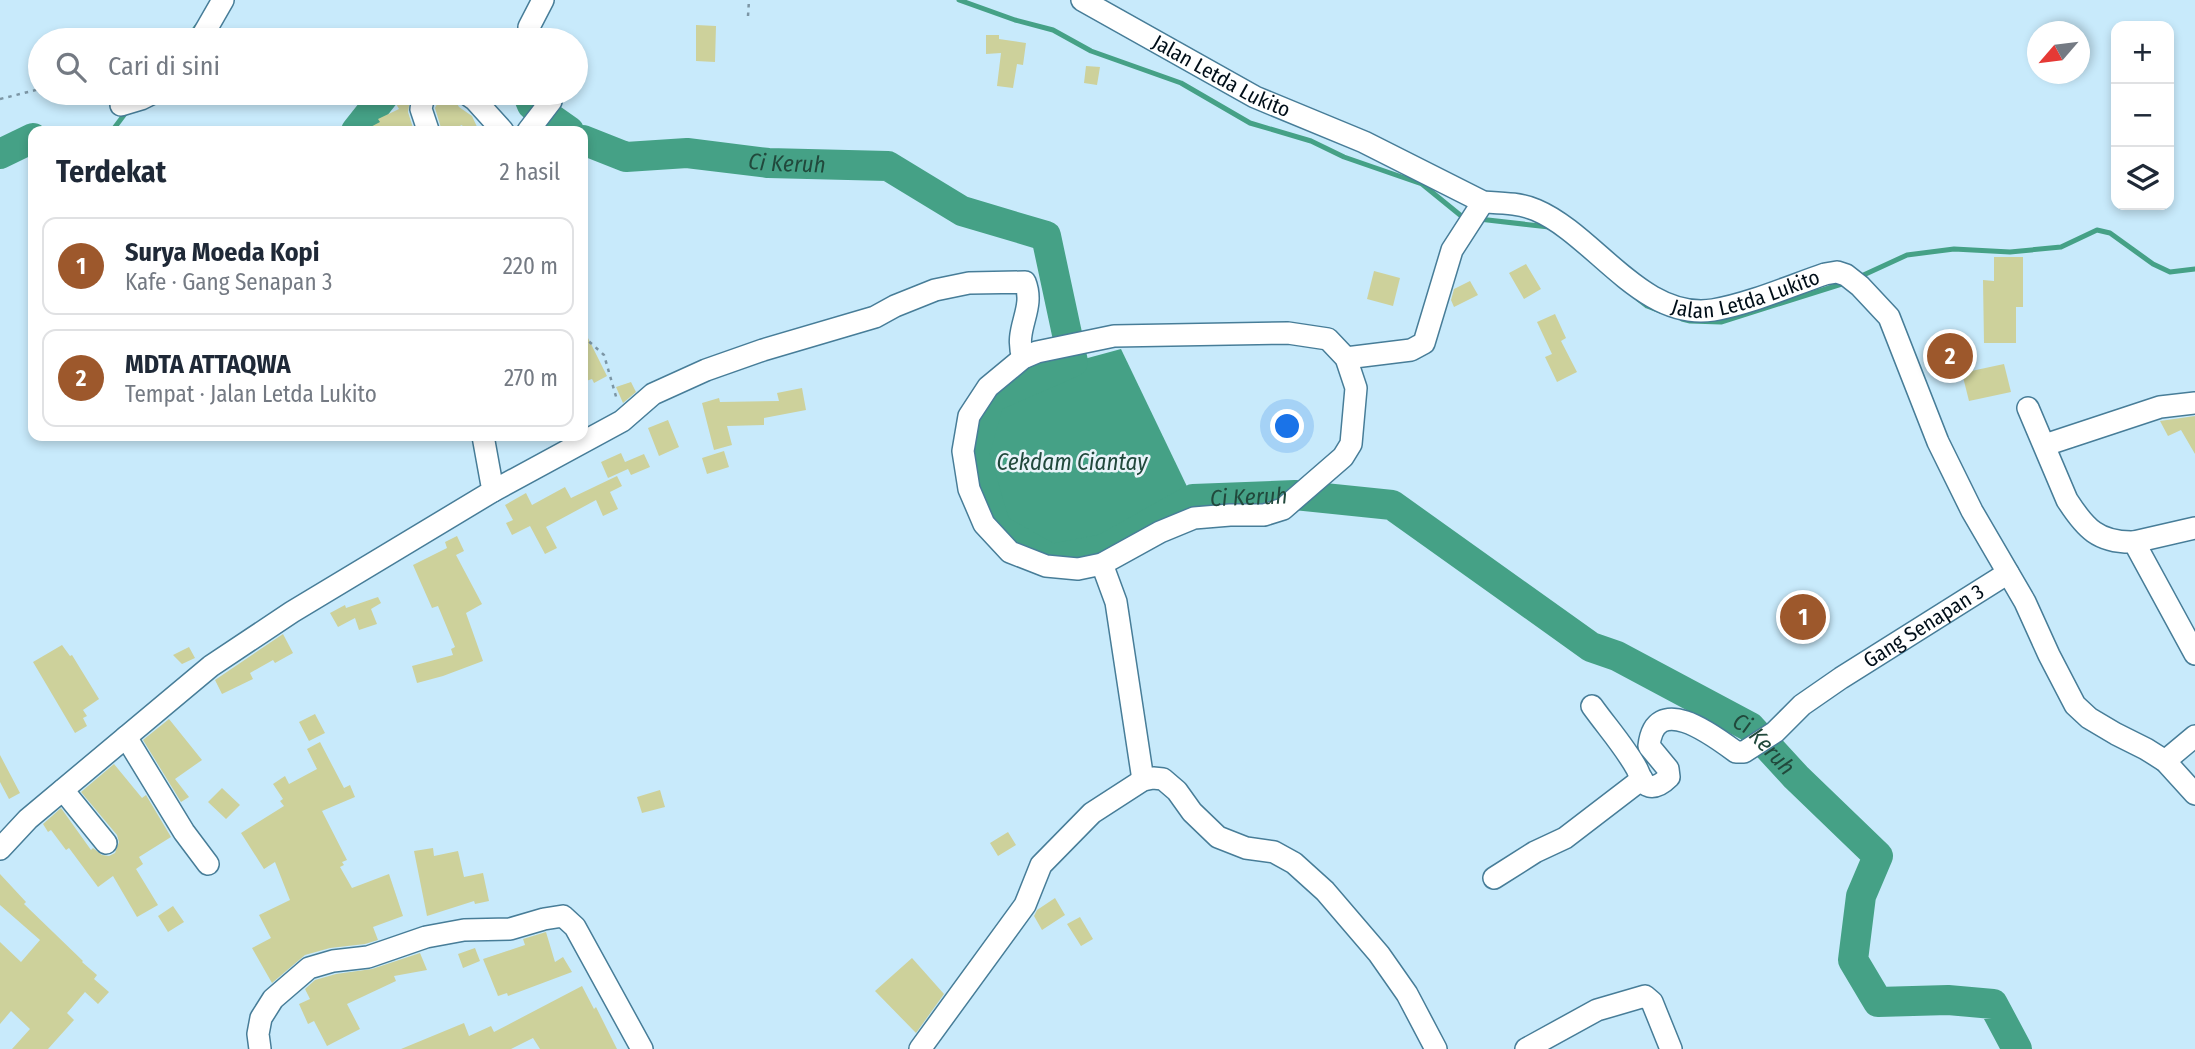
<!DOCTYPE html>
<html lang="id">
<head>
<meta charset="utf-8">
<style>
	body { margin:0; font-family:"Fira Sans Condensed",sans-serif; background:#f6f6f7; color:#1f2937 }
	.controls { position:absolute; right:21px; top:21px; display:grid; overflow:hidden; border-radius:14px; box-shadow:0 4px 10px #0003 }
	.controls button { width:63px; height:63px; display:grid; place-items:center; padding:0; border:0; border-bottom:2px solid #e0e1e3; background:#fff; color:#1f2937; font:35px sans-serif }
	.compass { position:absolute; left:2027px; top:21px; width:63px; height:63px; border-radius:50%; background:#fff; box-shadow:0 4px 10px #0003; rotate:242deg }
	.you { position:absolute; left:1288px; top:427px; width:24px; height:24px; margin:-18px; border:5px solid #fff; border-radius:50%; background:#1a73e8; box-shadow:0 0 0 10px #1a73e833 }
	.badge { display:grid; place-items:center; width:46px; height:46px; border-radius:50%; background:#9d582c; color:#fff; font-size:23px; font-weight:700 }
	.pin { position:absolute; translate:-50% -50%; border:4px solid #fff; box-shadow:0 2px 7px #0006 }
	.list { margin:0; padding:0; list-style:none }
	h2 { display:flex; justify-content:space-between; align-items:center; height:91px; margin:0; padding:0 28px; font-size:30px }
	h2 small { font-size:23px; font-weight:400; color:#747a83 }
	.list li { display:grid; grid-template-columns:46px 1fr auto; gap:21px; align-items:center; box-sizing:border-box; height:98px; margin:0 14px 14px; padding:0 14px; border:2px solid #e0e1e3; border-radius:14px }
	.list b { display:block; font-size:26px; white-space:nowrap }
	.list p { margin:0; font-size:23px; white-space:nowrap; color:#747a83 }
	.list em { font-size:23px; font-style:normal; color:#747a83 }
	.icon { flex:none; width:38px; height:38px; fill:none; stroke:currentColor; stroke-width:2; stroke-linecap:round; stroke-linejoin:round }
	.map { position:relative; flex:none; width:2195px; height:1049px; overflow:hidden }
	.search { position:absolute; background:#fff; box-shadow:0 4px 10px #0003; left:28px; top:28px; width:560px; height:77px; display:flex; align-items:center; gap:18px; box-sizing:border-box; padding:0 24px; border-radius:38px; color:#747a83; font-size:26px }
	.panel { position:absolute; background:#fff; box-shadow:0 4px 10px #0003; left:28px; top:126px; width:560px; height:315px; border-radius:14px }
	.map>svg:first-child { display:block }
	.water { fill:#45a186 }
	.lines { fill:none; stroke-linecap:round; stroke-linejoin:round }
	.stream { stroke:#45a186; stroke-width:5 }
	.river { stroke:#45a186; stroke-width:30 }
	.building { fill:#cdd19b }
	.minor-casing { stroke:#477d98; stroke-width:24 }
	.path { stroke:#7c96a5; stroke-width:2.5; stroke-dasharray:3.5 5; stroke-linecap:butt }
	.minor { stroke:#fff; stroke-width:21 }
	.labels { text-anchor:middle; dominant-baseline:central; stroke-width:5; stroke-linejoin:round; paint-order:stroke }
	.street-label { font-size:21px; fill:#000e18; stroke:#e8f3f9 }
	.water-label { font-size:23px; font-style:italic; fill:#21493c; stroke:#e8f3f9 }
</style>
</head>
<body>
<div class="map">
<svg width="2195" height="1049" viewBox="0 0 2195 1049">
	<rect width="100%" height="100%" fill="#c8eafb"/>
	<path class="water" d="M1121,349l72,150 -16,17 -73,33 -53,10 -55,-31 -22,-73 16,-56 83,-37z"/>
	<g class="lines">
		<path class="stream" d="M959,0l56,20 38,10 38,21 90,32 69,40 61,18 33,16 78,27 43,35
			M186,40l11,-14
			M112,131l15,-20
			M1479,219l70,8
			M1857,278l50,-23 47,-6 56,3 51,-5 36,-17 13,3 43,31 17,8 25,-3
			M1638,299l9,7 13,5
			M1682,319l8,2 31,1 127,-40"/>
		<g class="river">
			<path d="M527,93l5,12 37,26"/>
			<path d="M356,131l30,-38"/>
			<path id="s1" d="M583,140l43,17 61,-4 81,10 120,3 74,45 84,25 27,126 -83,36 -16,56 22,74 55,31 53,-10 89,-50 102,-4 97,10 199,142 26,9 133,71 46,50 82,79 -17,40 -8,64 25,42 70,-2 45,4 24,45"/>
			<path d="M0,154l33,-16"/>
		</g>
	</g>
	<path class="building" d="M696,25l20,1 -1,36 -19,-1z
		M986,35h13v4l27,4 -3,22 -6,-1 -4,24 -16,-2 4,-33 -15,1z
		M1086,66l14,1 -3,18 -13,-2z
		M390,93h21l-3,19 6,19h-51l17,-9 -2,-3 21,-10z
		M448,93h3l8,14 13,9 7,15h-14l-3,-6 -14,6h-6l-7,-23 5,-10z
		M1994,257h29v50h-7v36h-32l-1,-63 11,1z
		M1526,264l15,25 -17,10 -15,-26z
		M1374,271l26,7 -7,28 -26,-7z
		M1470,281l8,14 -24,12 -3,-7 3,-11z
		M1555,314l11,24 -5,3 16,31 -20,10 -12,-25 7,-3 -15,-32z
		M583,328l24,48 -13,7 -2,-4 -9,3z
		M2004,364l7,28 -42,9 -7,-28z
		M631,382l5,10 -13,11 -7,-16z
		M802,388l4,22 -42,8v7l-37,1 5,19 -18,5 -12,-47 17,-5 1,4 59,-1 -2,-8z
		M2195,416v38l-14,-24 -13,6 -8,-15z
		M668,420l11,27 -20,9 -11,-28z
		M724,451l5,16 -22,7 -5,-16z
		M621,453l4,9 19,-8 6,13 -19,8 -3,-6 -20,9 -7,-16z
		M617,476l5,10 -12,6 8,17 -15,7 -7,-16 -50,27 11,21 -12,6 -15,-28 -18,9 -6,-12 7,-3 -8,-15 21,-12 6,12 33,-18 6,11z
		M457,536l7,15 -8,4 26,49 -16,9 17,48 -40,15 -26,7 -5,-17 41,-11 -2,-6 4,-2 -17,-41 -6,2 -19,-43 34,-17 -2,-6z
		M378,597l3,6 -10,6 6,15 -18,6 -4,-12 -17,9 -8,-14 15,-8 1,3z
		M283,634l10,19 -18,10 -2,-3 -23,13 3,6 -31,15 -7,-14z
		M62,645l8,11 2,-1 27,44 -16,11 4,6 -4,2 4,8 -12,7 -42,-71z
		M189,647l6,11 -13,6 -9,-9z
		M315,714l10,19 -16,8 -10,-19z
		M169,719l33,41 -27,19 14,18 -8,5 -38,-62z
		M320,742l24,46 6,-3 5,12 -33,14 25,49 -5,2 2,3 -4,2 12,21 37,-14 14,42 -30,11 5,13 -13,4 -35,4 -25,7 -33,28 -20,-35 19,-10 -12,-23 31,-15 -15,-38 -11,7 -23,-36 43,-27 -4,-5 3,-2 -10,-15 12,-8 4,8 28,-15 -10,-20z
		M0,755l20,38 -11,6 -9,-17z
		M114,764l28,34 4,-3 25,42 -32,20 4,7 -7,5 22,36 -21,12 -24,-41 -15,11 -29,-39 -3,2 -15,-20 -3,2 -5,-8 18,-16 30,42 2,-2 9,7 7,1 6,-3 4,-11 -2,-7 -36,-43z
		M222,788l18,17 -14,14 -18,-17z
		M660,790l5,17 -23,6 -5,-16z
		M1008,832l8,13 -18,11 -8,-13z
		M433,848l1,8 24,-5 6,26 19,-4 6,28 -14,3 -1,-3 -47,15 -13,-65z
		M0,874l26,28 -2,2 59,57 -1,1 15,13 -3,4 15,13 -11,12 -13,-12 -18,21 7,7 -26,29h-36l18,-20 -19,-18 -11,13v-82l21,20 19,-22 -40,-35z
		M1055,898l10,17 -23,15 -8,-14 3,-6z
		M173,906l11,16 -16,10 -10,-16z
		M1080,917l13,22 -12,7 -14,-22z
		M546,932l9,30 8,-5 9,15 -64,24 -1,-3 -9,3 -15,-37 42,-14 -2,-6z
		M475,948l5,13 -17,7 -5,-14z
		M420,953l7,17 -33,6 2,5 -49,23 13,25 -33,17 -13,-25 -6,3 -9,-20 11,-5 -5,-10 10,-9 21,-6 36,-5z
		M912,958l32,36 -28,39 -41,-42z
		M582,986l12,23 2,-2 21,42h-77l-7,-11 -22,11h-110l63,-26 5,13 22,-10 3,6z"/>
	<g class="lines">
		<defs>
			<g id="minor">
				<path id="s2" d="M1082,0l173,97 109,45 119,60c17,1 37,1 53,8 59,25 106,111 177,100 36,-6 77,-24 112,-36l12,-2 9,3 14,11 29,31 49,125 34,69 53,91 24,53 26,50 14,13 27,16 30,15 19,12 30,33"/>
				<path d="M200,40l23,-40"/>
				<path d="M529,40v-13l14,-27"/>
				<path d="M465,93l10,7 28,31"/>
				<path d="M121,105l20,-6 12,-6"/>
				<path d="M428,130l-7,-21 3,-14 4,-2"/>
				<path d="M528,131l23,-30 -3,-8"/>
				<path d="M1288,333l40,6 18,19 10,30 -5,56 -8,13 -60,52 -19,6h-34l-36,3 -34,14 -58,32 -24,5 -32,-3 -36,-14 -26,-28 -15,-35 -6,-38 6,-35 19,-29 35,-29 14,-6 77,-16z"/>
				<path d="M1346,358l65,-8 13,-7 28,-93 31,-48"/>
				<path d="M2028,408l39,92c18,28 31,43 67,42l61,112"/>
				<path d="M2045,445l115,-38 35,-4"/>
				<path d="M493,491l129,-70 31,-27 53,-24 57,-20 112,-33 20,-11 40,-16 34,-7 56,-1c11,28 -12,46 -2,76"/>
				<path d="M2134,542l61,-14"/>
				<path d="M1102,564l14,38 27,178"/>
				<path id="s3" d="M1592,706c15,21 33,41 45,63 3,6 5,15 12,17 8,2 15,-4 20,-9l-1,-8 -19,-23c6,-55 64,-11 87,6h8l31,-20 27,-27 39,-27 167,-105"/>
				<path d="M126,737l58,95 24,32"/>
				<path d="M2165,761l30,-25"/>
				<path d="M63,790l43,53"/>
				<path d="M0,849l28,-30 183,-153 81,-54 201,-121 -10,-55"/>
				<path d="M1494,878l41,-26 30,-14 77,-59"/>
				<path d="M260,1049l-2,-15 3,-16 12,-19 36,-31 24,-7 35,-4 58,-20 38,-7 46,-1 34,-10 19,-3 12,11 67,122"/>
				<path d="M920,1049l105,-144 16,-40 51,-52 51,-33 10,-2 10,1 14,12 15,21 26,25 28,11 28,4 20,11 31,28 54,63 28,40 29,55"/>
				<path d="M1526,1049l71,-39 48,-14 7,6 19,47"/>
			</g>
		</defs>
		<use href="#minor" class="minor-casing"/>
		<path class="path" d="M748,16l1,-16
			M62,93l41,11
			M0,99l40,-10
			M583,336l21,19 13,45"/>
		<use href="#minor" class="minor"/>
	</g>
	<g class="labels">
		<g class="street-label">
			<text stroke="none"><textPath href="#s2" startOffset="159">Jalan Letda Lukito</textPath></text>
			<text stroke="none"><textPath href="#s2" startOffset="747">Jalan Letda Lukito</textPath></text>
			<text stroke="none"><textPath href="#s3" startOffset="500">Gang Senapan 3</textPath></text>
		</g>
		<g class="water-label">
			<text stroke="none"><textPath href="#s1" startOffset="208">Ci Keruh</textPath></text>
			<text x="1072" y="462">Cekdam Ciantay</text>
			<text stroke="none"><textPath href="#s1" startOffset="1113">Ci Keruh</textPath></text>
			<text stroke="none"><textPath href="#s1" startOffset="1701">Ci Keruh</textPath></text>
		</g>
	</g>
</svg>
<div class="controls">
<button>+</button>
<button>−</button>
<button><svg class="icon" aria-label="layers" viewBox="0 0 24 24"><path d="M12 4l9 5-9 5-9-5zM3 14l9 5 9-5"/></svg></button>
</div>
<svg class="compass" viewBox="-18 -18 36 36"><path d="M0-13l5 13h-10z" fill="#e53935"/><path d="M0 13l5-13h-10z" fill="#747a83"/></svg>
<div class="you"></div>
<div class="pin badge" style="left:1803px;top:617px">1</div>
<div class="pin badge" style="left:1950px;top:356px">2</div>
<div class="search"><svg class="icon" aria-label="search" viewBox="0 0 24 24"><circle cx="10" cy="10" r="6"/><path d="M15 15l6 6"/></svg>Cari di sini</div>
<section class="panel">
<h2>Terdekat<small>2 hasil</small></h2>
<ul class="list">
<li><span class="badge">1</span><div><b>Surya Moeda Kopi</b><p>Kafe · Gang Senapan 3</p></div><em>220 m</em></li>
<li><span class="badge">2</span><div><b>MDTA ATTAQWA</b><p>Tempat · Jalan Letda Lukito</p></div><em>270 m</em></li>
</ul>
</section>
</div>
</body>
</html>
